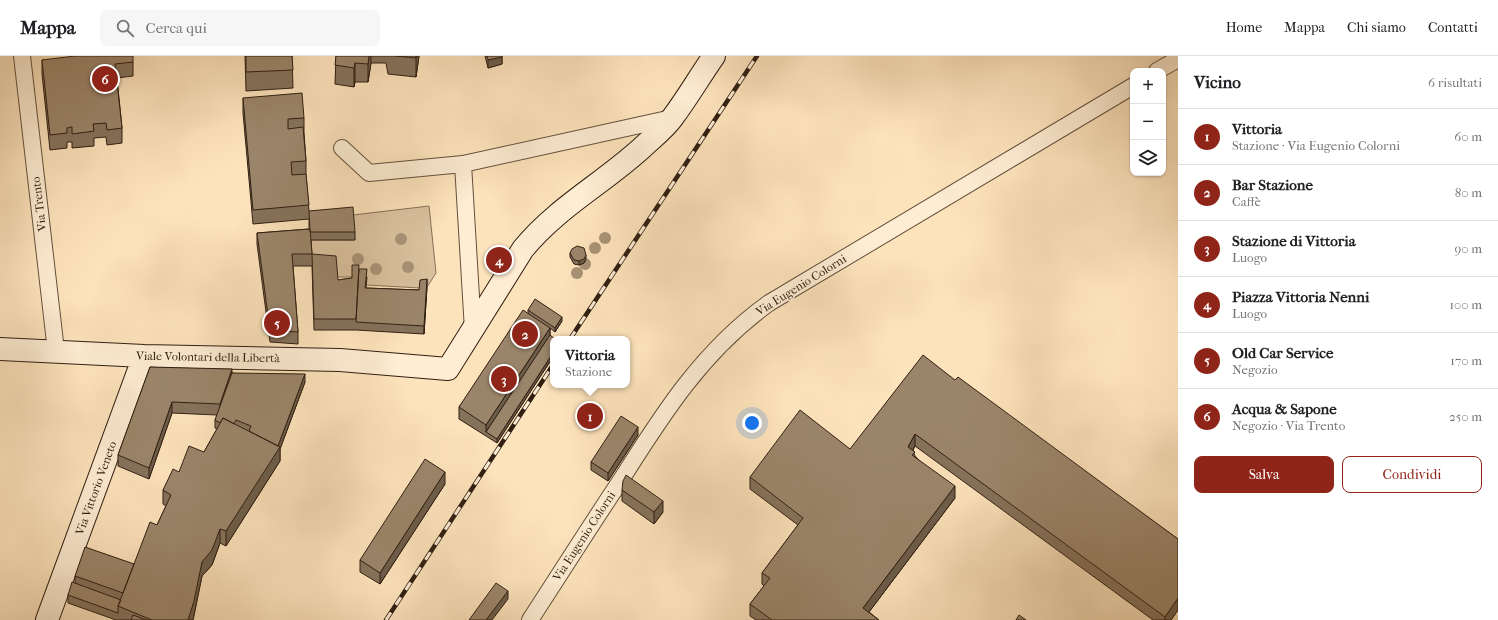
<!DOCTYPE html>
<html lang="it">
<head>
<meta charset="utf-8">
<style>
	body { margin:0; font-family:"IM FELL French Canon",serif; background:#f6f6f6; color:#202124 }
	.controls { position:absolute; right:12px; top:12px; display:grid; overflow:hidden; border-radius:8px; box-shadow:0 1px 3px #0004 }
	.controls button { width:36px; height:36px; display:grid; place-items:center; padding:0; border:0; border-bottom:1px solid #e0e0e0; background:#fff; color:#202124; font:20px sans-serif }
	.you { position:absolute; left:752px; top:367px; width:14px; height:14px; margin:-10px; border:3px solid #fff; border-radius:50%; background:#1a73e8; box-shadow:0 0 0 6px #1a73e833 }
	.badge { display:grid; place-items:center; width:26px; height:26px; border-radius:50%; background:#8f2418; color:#fff; font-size:13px; font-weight:700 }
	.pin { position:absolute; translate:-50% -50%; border:2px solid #fff; box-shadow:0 1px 4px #0006 }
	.popup { position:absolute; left:550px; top:280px; width:80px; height:52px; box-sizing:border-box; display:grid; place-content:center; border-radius:8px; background:#fff; filter:drop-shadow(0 1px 3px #0005); font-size:13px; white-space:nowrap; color:#757577 }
	.popup b { font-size:15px; color:#202124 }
	.popup::after { content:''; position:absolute; left:50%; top:100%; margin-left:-8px; border:8px solid transparent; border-top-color:#fff }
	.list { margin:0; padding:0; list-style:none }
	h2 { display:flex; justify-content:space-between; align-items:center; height:52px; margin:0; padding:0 16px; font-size:17px }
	h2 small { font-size:13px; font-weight:400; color:#757577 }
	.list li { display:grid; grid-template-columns:26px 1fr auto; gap:12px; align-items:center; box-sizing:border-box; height:56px; padding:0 16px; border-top:1px solid #e0e0e0 }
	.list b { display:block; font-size:15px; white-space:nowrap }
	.list p { margin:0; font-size:13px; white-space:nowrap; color:#757577 }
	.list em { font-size:13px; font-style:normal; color:#757577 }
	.actions { display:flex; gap:8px; padding:12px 16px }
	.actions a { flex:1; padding:9px 0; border:1px solid #8f2418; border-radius:8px; text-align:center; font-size:14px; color:#8f2418 }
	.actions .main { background:#8f2418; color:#fff }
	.icon { flex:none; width:22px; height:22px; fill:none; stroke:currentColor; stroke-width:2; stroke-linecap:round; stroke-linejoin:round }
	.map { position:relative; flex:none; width:1178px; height:564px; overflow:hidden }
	header { display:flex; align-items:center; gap:24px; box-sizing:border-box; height:56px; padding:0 20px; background:#fff; border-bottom:1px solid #e0e0e0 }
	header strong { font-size:19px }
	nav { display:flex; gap:22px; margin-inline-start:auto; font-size:14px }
	.search { width:280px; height:36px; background:#f6f6f6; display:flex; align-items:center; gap:10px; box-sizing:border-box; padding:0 14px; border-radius:8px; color:#757577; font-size:15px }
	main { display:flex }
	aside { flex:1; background:#fff }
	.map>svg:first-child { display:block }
	.green { fill:#dac29f; stroke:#857058 }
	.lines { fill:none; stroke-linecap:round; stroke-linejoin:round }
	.street-casing { stroke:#63503c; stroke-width:18 }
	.secondary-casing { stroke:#301f12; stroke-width:24 }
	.street { stroke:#feedd3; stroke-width:16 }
	.secondary { stroke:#feedd3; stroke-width:22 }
	.rail-casing { stroke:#301f12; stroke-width:4.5 }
	.rail { stroke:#feedd3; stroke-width:3; stroke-dasharray:9; stroke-linecap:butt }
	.tree { fill:#a89276 }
	.wall { fill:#85725b; stroke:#301f12 }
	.shaded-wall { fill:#6c5d4a; stroke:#301f12 }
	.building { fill:#9b856a; stroke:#301f12 }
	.labels { text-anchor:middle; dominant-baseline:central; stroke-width:3.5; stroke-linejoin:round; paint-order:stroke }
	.street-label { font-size:12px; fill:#301f12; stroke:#feedd3 }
</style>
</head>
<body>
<header>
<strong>Mappa</strong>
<div class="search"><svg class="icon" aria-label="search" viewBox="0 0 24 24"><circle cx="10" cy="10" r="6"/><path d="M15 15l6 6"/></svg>Cerca qui</div>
<nav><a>Home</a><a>Mappa</a><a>Chi siamo</a><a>Contatti</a></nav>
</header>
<main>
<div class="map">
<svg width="1178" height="564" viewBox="0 0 1178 564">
	<rect width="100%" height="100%" fill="#fde3bc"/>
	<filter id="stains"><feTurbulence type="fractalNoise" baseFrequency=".005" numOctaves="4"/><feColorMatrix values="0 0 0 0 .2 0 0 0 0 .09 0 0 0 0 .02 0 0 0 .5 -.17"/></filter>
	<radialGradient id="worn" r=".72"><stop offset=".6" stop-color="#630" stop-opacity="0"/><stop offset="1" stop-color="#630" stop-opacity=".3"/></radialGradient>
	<path class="green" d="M429,150l7,67 -9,14 -7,1 -54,-3v-8h-29l-25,-11 -2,-26h45l-2,-25z"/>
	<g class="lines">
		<defs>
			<path id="street" d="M22,0l34,295
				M1157,15l21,-12
				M342,92l27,25 94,-9 209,-46
				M463,108l10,166
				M530,564c30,-46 59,-92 89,-137 43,-68 83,-132 150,-180l364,-217"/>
			<path id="secondary" d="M0,293l144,7 196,4 108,9 75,-120c34,-42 84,-68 122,-104 10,-9 21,-18 28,-28 15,-20 27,-41 41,-61
				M47,564l97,-264"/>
		</defs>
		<use href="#street" class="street-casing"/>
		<use href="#secondary" class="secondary-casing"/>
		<use href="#street" class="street"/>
		<use href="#secondary" class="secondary"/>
		<defs>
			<path id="rail" d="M570,283l187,-283
				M386,564l167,-255"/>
		</defs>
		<use href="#rail" class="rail-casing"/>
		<use href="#rail" class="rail"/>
	</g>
	<g class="tree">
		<circle cx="605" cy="182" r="6"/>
		<circle cx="401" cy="183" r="6"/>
		<circle cx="595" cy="192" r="6"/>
		<circle cx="358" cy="203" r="6"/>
		<circle cx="585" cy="208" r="6"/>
		<circle cx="408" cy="211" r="6"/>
		<circle cx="376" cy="213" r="6"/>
		<circle cx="577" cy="217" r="6"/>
	</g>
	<path class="wall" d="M245,0h47l1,32 -47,3z
		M336,0h83l-3,21 -28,-3 -2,-11h-15l-3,19h-13l-1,5 -19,-3z
		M485,0h17v8l-14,4z
		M42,4l91,2v14l-16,2 5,50v15l-15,2 -1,-8 -12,1v8l-22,2v-6h-5v6l-17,2 -8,-76z
		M243,42l61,20v14l2,29v13l3,37 46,21v8h-44l1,14 26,26 14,-2 7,-9 8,8 -1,11 53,2 8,-3 -3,47 -68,-4h-42l-2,-64h-19l5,66v12l-28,-2 -13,-98v-11l52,-4v-10l-56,5 -10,-111z
		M570,197l16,6 -2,4 -5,2 -5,-1 -4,-7z
		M528,254l34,11 -7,11 -5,-4v7l3,4v18l-56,86 -11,-7 -27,-17v-12l69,-93z
		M150,311l82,6 73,9 -25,67v12l-54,85 -6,-3 -8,22 -10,11 -9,44h-77l-48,-17v-8l7,-11v-8l59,-12 23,-39 9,-19 -3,-2v-14l16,-18 25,-20 13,-23 -2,-1v-8l2,-5 -45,-2 -23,66 -31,-13v-11z
		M955,324l223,159v71l-7,10h-18l-238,-174 -2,4 2,6 40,42 -86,114 10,8h-123l-6,-4v-12l14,-18 -2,-2v-11l36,-48 -48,-36v-12l100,-28z
		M638,379l-30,46 -17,-11v-8z
		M445,428l-65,100 -20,-12v-12z
		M622,434l41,22 -9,12 -32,-23z"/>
	<path class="shaded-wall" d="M369,0h2v7l-3,19v-18z
		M416,0h3l-3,21z
		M502,1v7l-14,4v-8z
		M355,7v19l-1,5v-19z
		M586,199v4l-2,4 -5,2v-4z
		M427,223v8l-3,47v-8z
		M562,261v4l-7,11v-4z
		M550,272v11l-64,93v-7z
		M553,297v4l-56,86v-4z
		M232,313v12l-12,35v-12z
		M305,318v8l-25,67v12l-54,85v-15l50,-80z
		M172,346v11l-23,66v-11z
		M638,371v8l-30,46v-8z
		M915,378v12l-7,12v-11z
		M445,416v12l-65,100v-11z
		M955,430v12l-92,122v-12z
		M663,445v11l-9,12v-12z
		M220,473v14l-8,22 -10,11 -9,44h-5l14,-58z
		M508,535v8l-16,21h-6z
		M1178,542v12l-7,10h-6v-3z"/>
	<path class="building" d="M75,0h58v6l-18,2 7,64 -15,2 -1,-7 -13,1 1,7 -22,3v-7l-5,1v5l-17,2 -8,-75z
		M246,0h46l1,14 -47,2z
		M336,0h33l-1,8 -13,-1 -1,5 -19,-3z
		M396,0h20v2z
		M487,0h15v1l-14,3z
		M302,37l2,25 -16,1v10l15,-2 3,34 -15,1 1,13 14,-1 3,31 -56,5 -10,-112z
		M353,151l2,25h-45l-1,-21z
		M310,173l2,25h-20l6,78 -28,-2 -13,-97z
		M577,190l7,2 2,7 -2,4 -5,2 -5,-1 -4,-7 2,-4z
		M312,198l24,2 2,24 14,-2v-13h7l-3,54h-42z
		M359,213h8l-2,19 54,2 1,-10 7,-1 -3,47 -68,-4z
		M535,243l27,18 -7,11 -27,-18z
		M523,254l27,18 -64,97 -27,-18z
		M550,279l5,4h-2v14l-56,86 -11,-7z
		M923,299l32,25 3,-3 220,162v59l-13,19 -250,-183 -7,13 7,5 -3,3 43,31 -92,122 16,12h-107l-22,-16 20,-26 -8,-5 41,-55 -53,-41 50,-67 50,39z
		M150,311l82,2 -12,35 -48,-2 -23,66 -31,-13z
		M232,317l73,1 -27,72 -29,-15 2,-5 -15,-6 -2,4 -11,-6 -3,5 -5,-3z
		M621,360l17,11 -30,46 -17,-11z
		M223,362l57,29 -54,84 -6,-2 -8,21 -10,12 -8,39 -6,19h-36l-34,-14 32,-84 7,3 14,-30 -8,-5 10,-21 6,3 10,-26 15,6z
		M425,403l20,13 -65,101 -20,-13z
		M626,419l37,26 -9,11 -32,-22 1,-9z
		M85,491l49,17 -11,29 -48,-17z
		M72,526l49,18 -3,6v7l-50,-18z
		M496,527l12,8 -22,29h-17z
		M133,559l13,5h-15z
		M1019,559l7,5h-10z"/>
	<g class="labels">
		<g class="street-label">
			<text transform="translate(39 148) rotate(-97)">Via Trento</text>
			<text transform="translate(801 229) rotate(-32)">Via Eugenio Colorni</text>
			<text transform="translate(208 301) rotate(1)">Viale Volontari della Libertà</text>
			<text transform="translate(96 432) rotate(-70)">Via Vittorio Veneto</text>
			<text transform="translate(584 480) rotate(-57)">Via Eugenio Colorni</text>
		</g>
	</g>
	<rect width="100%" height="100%" filter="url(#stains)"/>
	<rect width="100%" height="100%" fill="url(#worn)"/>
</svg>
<div class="controls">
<button>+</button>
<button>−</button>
<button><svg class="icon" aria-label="layers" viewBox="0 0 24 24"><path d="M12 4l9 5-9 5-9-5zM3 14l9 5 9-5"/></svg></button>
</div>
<div class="you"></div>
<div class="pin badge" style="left:590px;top:360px">1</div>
<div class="popup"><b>Vittoria</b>Stazione</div>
<div class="pin badge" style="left:525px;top:278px">2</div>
<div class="pin badge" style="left:504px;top:323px">3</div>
<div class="pin badge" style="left:499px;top:204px">4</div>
<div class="pin badge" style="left:277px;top:267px">5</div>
<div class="pin badge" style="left:105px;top:23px">6</div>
</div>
<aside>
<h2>Vicino<small>6 risultati</small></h2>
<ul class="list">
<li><span class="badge">1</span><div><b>Vittoria</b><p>Stazione · Via Eugenio Colorni</p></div><em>60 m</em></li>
<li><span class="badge">2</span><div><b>Bar Stazione</b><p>Caffè</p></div><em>80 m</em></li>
<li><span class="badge">3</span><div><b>Stazione di Vittoria</b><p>Luogo</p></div><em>90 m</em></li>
<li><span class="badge">4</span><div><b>Piazza Vittoria Nenni</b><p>Luogo</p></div><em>100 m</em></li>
<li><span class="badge">5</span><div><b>Old Car Service</b><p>Negozio</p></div><em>170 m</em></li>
<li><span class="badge">6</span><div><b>Acqua &amp; Sapone</b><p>Negozio · Via Trento</p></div><em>250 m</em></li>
</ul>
<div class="actions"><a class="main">Salva</a><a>Condividi</a></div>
</aside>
</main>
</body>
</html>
